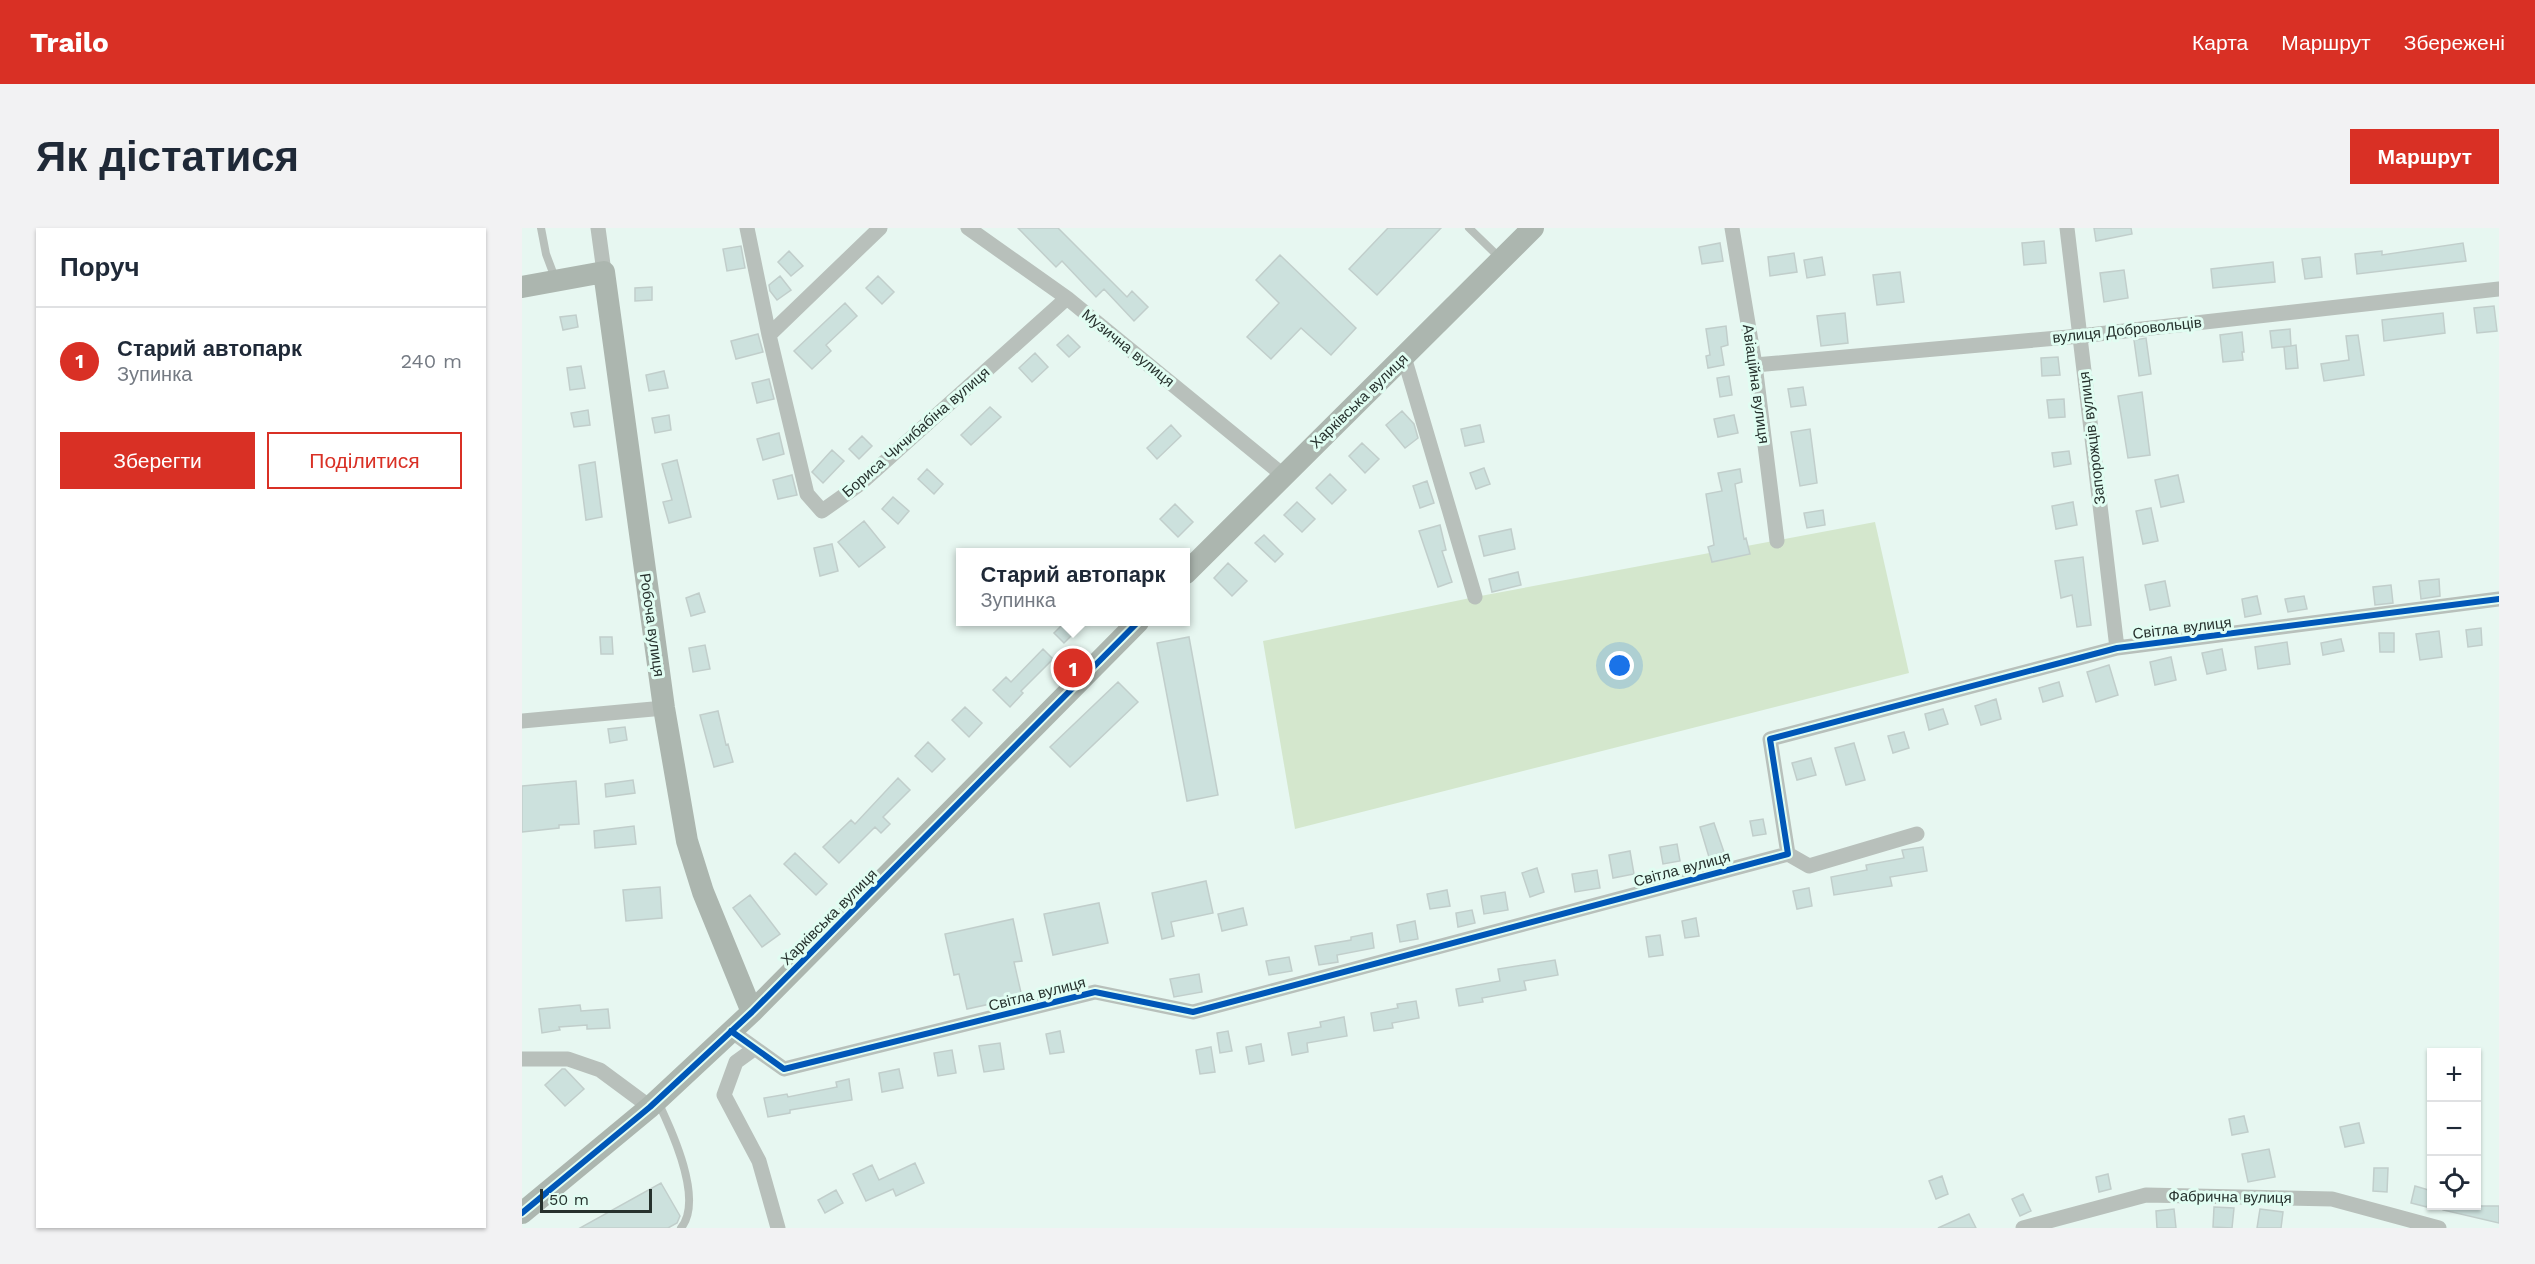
<!DOCTYPE html>
<html lang="uk">
<head>
<meta charset="utf-8">
<style>
	body { margin:0; font-family:"Work Sans",sans-serif; background:#f2f2f3; color:#1f2937 }
	.controls { position:absolute; right:18px; bottom:18px; display:grid; overflow:hidden; border-radius:0px; box-shadow:0 2px 4px #0004 }
	.controls button { width:54px; height:54px; display:grid; place-items:center; padding:0; border:0; border-bottom:2px solid #e0e1e3; background:#fff; color:#1f2937; font:30px sans-serif }
	.scale { position:absolute; left:18px; bottom:15px; width:112px; box-sizing:border-box; padding-left:6px; border:3px solid #26312d; border-top:0; font-size:16px; line-height:21px; white-space:nowrap; color:#26312d; -webkit-text-stroke:4px #e1fdf2; paint-order:stroke }
	.you { position:absolute; left:1098px; top:438px; width:21px; height:21px; margin:-15px; border:4px solid #fff; border-radius:50%; background:#1a73e8; box-shadow:0 0 0 9px #1a73e833 }
	.badge { display:grid; place-items:center; width:39px; height:39px; border-radius:50%; background:#d93025; color:#fff; font-size:20px; font-weight:700 }
	.pin { position:absolute; translate:-50% -50%; border:3px solid #fff; box-shadow:0 2px 6px #0006 }
	.popup { position:absolute; left:434px; top:320px; width:234px; height:78px; box-sizing:border-box; display:grid; place-content:center; border-radius:0px; background:#fff; filter:drop-shadow(0 2px 4px #0005); font-size:20px; white-space:nowrap; color:#747a83 }
	.popup b { font-size:22px; color:#1f2937 }
	.popup::after { content:''; position:absolute; left:50%; top:100%; margin-left:-12px; border:12px solid transparent; border-top-color:#fff }
	.list { margin:0; padding:0; list-style:none }
	h2 { display:flex; justify-content:space-between; align-items:center; height:78px; margin:0; padding:0 24px; font-size:26px }
	h2 small { font-size:20px; font-weight:400; color:#747a83 }
	.list li { display:grid; grid-template-columns:39px 1fr auto; gap:18px; align-items:center; box-sizing:border-box; height:108px; padding:0 24px; border-top:2px solid #e0e1e3 }
	.list b { display:block; font-size:22px; white-space:nowrap }
	.list p { margin:0; font-size:20px; white-space:nowrap; color:#747a83 }
	.list em { font-size:20px; font-style:normal; color:#747a83 }
	.actions { display:flex; gap:12px; padding:18px 24px }
	.actions a { flex:1; padding:14px 0; border:2px solid #d93025; border-radius:0px; text-align:center; font-size:21px; color:#d93025 }
	.actions .main { background:#d93025; color:#fff }
	.icon { flex:none; width:33px; height:33px; fill:none; stroke:currentColor; stroke-width:2; stroke-linecap:round; stroke-linejoin:round }
	.map { position:relative; flex:none; width:1977px; height:1000px; overflow:hidden; border-radius:0px }
	header { display:flex; align-items:center; gap:36px; box-sizing:border-box; height:84px; padding:0 30px; background:#d93025; color:#fff }
	header strong { font-size:28px }
	nav { display:flex; gap:33px; margin-inline-start:auto; font-size:21px }
	.intro { display:flex; align-items:center; justify-content:space-between; box-sizing:border-box; height:144px; padding:0 36px }
	h1 { margin:0; font-size:42px }
	.button { padding:15px 27px; border-radius:0px; background:#d93025; color:#fff; font-size:21px; font-weight:700 }
	main { display:flex; gap:36px; padding:0 36px }
	aside { flex:1; background:#fff; border-radius:0px; box-shadow:0 2px 4px #0004 }
	.map>svg:first-child { display:block }
	.green { fill:#d4e7cd }
	.building { fill:#cce1dd; stroke:#c1cecb; stroke-width:1.5 }
	.lines { fill:none; stroke-linecap:round; stroke-linejoin:round }
	.lane { stroke:#b8c0bb; stroke-width:8 }
	.street { stroke:#b8c0bb; stroke-width:15 }
	.secondary { stroke:#acb6af; stroke-width:22 }
	.cycleway-casing { stroke:#e1fdf2; stroke-width:10 }
	.cycleway { stroke:#0057b8; stroke-width:6 }
	.labels { text-anchor:middle; dominant-baseline:central; stroke-width:6; stroke-linejoin:round; paint-order:stroke }
	.street-label { font-size:15px; fill:#26312d; stroke:#e1fdf2 }
</style>
</head>
<body>
<header>
<strong>Trailo</strong>
<nav><a>Карта</a><a>Маршрут</a><a>Збережені</a></nav>
</header>
<div class="intro"><h1>Як дістатися</h1><a class="button">Маршрут</a></div>
<main>
<aside>
<h2>Поруч<small></small></h2>
<ul class="list">
<li><span class="badge">1</span><div><b>Старий автопарк</b><p>Зупинка</p></div><em>240 m</em></li>
</ul>
<div class="actions"><a class="main">Зберегти</a><a>Поділитися</a></div>
</aside>
<div class="map">
<svg width="1977" height="1000" viewBox="0 0 1977 1000">
	<rect width="100%" height="100%" fill="#e7f7f1"/>
	<path class="green" d="M1353,294l34,151 -614,156 -32,-188 212,-44z"/>
	<path class="building" d="M496,0h40l69,69 5,-6 16,16 -14,14 -30,-32 -8,8 -34,-36 -6,6z
		M866,0h53l-64,67 -28,-26z
		M1572,0h37l1,6 -36,7z
		M1522,13l2,22 -22,2 -2,-22z
		M1198,15l3,18 -21,3 -3,-17z
		M1941,15l3,18 -109,13 -2,-20 27,-3v4z
		M219,18l4,22 -18,3 -4,-22z
		M267,23l14,15 -12,10 -13,-14z
		M1272,25l3,19 -27,4 -2,-19z
		M758,27l76,73 -25,27 -30,-27 -30,31 -24,-22 32,-34 -23,-23z
		M1300,29l3,18 -18,3 -3,-18z
		M1798,29l2,20 -17,2 -3,-20z
		M1751,34l2,20 -62,6 -2,-19z
		M1602,42l4,28 -24,4 -4,-29z
		M1378,44l4,30 -27,3 -4,-30z
		M258,48l11,14 -14,10 -7,-9 -1,-6z
		M356,48l16,16 -12,12 -16,-16z
		M130,59v13l-17,1v-13z
		M323,75l12,13 -31,29 5,6 -19,18 -18,-18z
		M1972,78l3,25 -20,2 -3,-25z
		M1323,85l3,30 -27,3 -4,-30z
		M1921,85l2,20 -61,8 -2,-21z
		M54,87l2,12 -15,3 -3,-13z
		M1204,98l2,19 -7,2 3,18 -16,3 -2,-12 4,-1 -4,-26z
		M1768,101l1,17 -19,2 -2,-17z
		M1720,104l2,20h-2l1,8 -20,2 -3,-27z
		M236,106l5,18 -27,7 -5,-18z
		M546,107l12,12 -11,10 -12,-12z
		M1836,107l6,40 -40,6 -3,-17 28,-4 -3,-24z
		M1624,110l5,36 -12,2 -5,-36z
		M1774,117l2,23 -12,1 -2,-22z
		M513,125l13,14 -16,15 -13,-14z
		M1536,129l2,18 -18,1 -1,-18z
		M59,138l4,22 -15,2 -3,-22z
		M142,143l4,17 -19,3 -3,-16z
		M1207,148l3,19 -12,2 -3,-19z
		M247,151l5,20 -17,4 -5,-20z
		M1281,159l3,18 -15,2 -3,-18z
		M1620,164l8,63 -22,3 -10,-62z
		M1542,171l1,18 -16,1 -2,-18z
		M468,179l11,10 -30,28 -10,-10z
		M66,182l2,15 -16,2 -3,-14z
		M880,183l12,13 4,14 -13,10 -19,-23z
		M147,187l2,15 -16,3 -3,-15z
		M1212,187l4,18 -20,4 -4,-18z
		M649,197l10,11 -24,23 -10,-11z
		M958,197l4,17 -19,4 -4,-17z
		M1288,201l7,54 -17,3 -9,-54z
		M257,205l5,21 -21,6 -6,-21z
		M340,208l10,10 -13,13 -10,-10z
		M840,215l17,16 -14,14 -16,-17z
		M310,222l12,11 -21,22 -11,-11z
		M1547,223l2,13 -17,3 -2,-14z
		M155,232l14,57 -22,6 -6,-21 9,-2 -10,-36z
		M73,234l7,55 -16,3 -7,-55z
		M962,240l6,16 -14,5 -6,-16z
		M405,241l16,15 -9,10 -16,-15z
		M1218,241l2,13 -7,2 9,55 2,-1 4,16 -38,8 -4,-15 6,-2 -8,-51 16,-3 -4,-18z
		M808,246l16,16 -14,14 -16,-16z
		M270,247l5,20 -19,4 -5,-19z
		M1656,247l6,27 -23,5 -6,-27z
		M905,253l7,22 -14,5 -7,-22z
		M371,269l16,14 -11,13 -16,-15z
		M775,274l18,17 -13,13 -18,-17z
		M1551,274l4,23 -21,4 -4,-23z
		M653,276l18,18 -15,15 -18,-18z
		M1629,280l7,33 -15,3 -7,-33z
		M1301,282l2,15 -18,3 -3,-15z
		M342,293l21,26 -26,20 -21,-25z
		M918,297l6,25 -4,1 10,31 -14,5 -19,-56z
		M989,301l4,20 -31,7 -5,-20z
		M742,307l19,19 -8,8 -20,-19z
		M310,316l6,27 -18,5 -6,-28z
		M1561,329l8,68 -14,2 -5,-32 -11,3 -6,-37z
		M706,335l19,18 -15,15 -18,-18z
		M996,344l3,13 -29,7 -3,-13z
		M1917,351l1,17 -19,3 -2,-18z
		M1643,353l5,25 -20,4 -5,-25z
		M1869,357l2,18 -18,2 -2,-18z
		M177,365l6,19 -14,4 -5,-18z
		M1735,368l4,18 -16,3 -3,-18z
		M1782,368l3,13 -19,3 -3,-13z
		M544,393h20l-22,22 -10,-10z
		M1959,400l1,17 -14,2 -2,-17z
		M1917,403l3,26 -22,3 -4,-26z
		M1857,405h15v19h-14z
		M78,409h12l1,17h-12z
		M667,409l29,158 -31,6 -30,-158z
		M1819,411l3,12 -21,4 -2,-12z
		M1765,414l3,22 -32,5 -3,-22z
		M183,417l5,24 -17,3 -4,-24z
		M521,421l10,10 -32,32 2,2 -13,14 -17,-17 13,-13 5,5z
		M1700,421l4,21 -19,4 -5,-21z
		M1649,429l5,23 -21,5 -5,-23z
		M1587,437l9,30 -22,7 -9,-30z
		M596,454l20,20 -68,65 -20,-20z
		M1537,454l4,14 -20,6 -4,-14z
		M1474,471l5,20 -20,6 -6,-19z
		M443,479l17,16 -13,14 -17,-17z
		M1421,481l5,15 -19,6 -4,-16z
		M196,483l8,34 2,-1 5,18 -19,5 -14,-52z
		M103,499l2,13 -17,3 -2,-14z
		M1382,504l5,16 -16,5 -5,-17z
		M406,514l17,17 -13,13 -17,-16z
		M1332,515l11,37 -19,5 -11,-37z
		M1289,530l5,17 -19,5 -5,-17z
		M376,550l12,12 -27,27 7,7 -9,9 -6,-6 -36,36 -16,-16 28,-27 4,4z
		M111,552l2,13 -29,4 -1,-13z
		M54,553l3,43 -20,1v3l-37,4v-46z
		M1241,591l3,15 -13,2 -3,-15z
		M1192,595l10,29 -15,5 -9,-30z
		M112,598l2,18 -41,4 -1,-17z
		M1155,616l3,17 -17,3 -3,-17z
		M1401,619l4,24 -37,6 2,9 -58,9 -3,-18 36,-7 -1,-5 38,-7 -2,-8z
		M1108,623l4,23 -21,4 -4,-23z
		M273,625l32,31 -11,11 -32,-31z
		M1015,640l7,24 -14,5 -8,-24z
		M1075,642l3,18 -25,4 -3,-18z
		M684,653l7,32 -42,9 3,14 -12,3 -10,-46z
		M138,659l2,31 -36,3 -3,-31z
		M1287,660l3,18 -15,3 -4,-18z
		M925,662l3,16 -20,3 -3,-15z
		M983,664l3,18 -24,4 -3,-18z
		M228,667l30,39 -18,13 -29,-39z
		M577,675l9,40 -55,12 -9,-41z
		M721,680l4,17 -25,6 -4,-17z
		M950,682l3,13 -17,4 -2,-14z
		M1174,690l3,18 -14,2 -3,-17z
		M491,691l9,42 -8,1 8,35 -55,12 -8,-35 -5,1 -9,-41z
		M893,693l3,18 -18,3 -3,-17z
		M850,705l2,15 -37,7 1,7 -19,3 -4,-19 36,-6v-3z
		M1138,707l3,20 -14,2 -3,-20z
		M767,729l3,14 -23,4 -3,-14z
		M1033,732l3,15 -34,6 2,9 -44,8 1,4 -24,4 -3,-17 44,-8 -2,-12z
		M677,746l3,18 -28,5 -4,-18z
		M894,773l3,17 -27,5 1,5 -19,3 -3,-18 27,-5 -1,-4z
		M58,777l1,6 27,-2 2,19 -23,1v-4l-28,2 1,3 -18,3 -3,-24z
		M822,789l3,19 -40,7 1,9 -16,3 -4,-22 33,-6 -1,-5z
		M538,803l4,21 -14,2 -4,-20z
		M706,803l4,20 -12,2 -3,-20z
		M478,815l4,26 -20,3 -5,-26z
		M739,816l3,17 -15,3 -3,-17z
		M689,819l4,25 -15,2 -4,-24z
		M430,822l4,23 -18,3 -4,-23z
		M40,841h3l19,20 -19,17 -20,-21z
		M377,841l4,19 -21,4 -3,-19z
		M327,851l3,21 -62,10v3l-22,4 -4,-19 23,-4 1,3 49,-10 -1,-5z
		M1722,888l4,16 -16,3 -3,-16z
		M1837,895l5,20 -19,4 -5,-20z
		M1747,921l6,28 -27,5 -6,-28z
		M393,935l9,20 -28,13 -3,-7 -27,12 -13,-27 19,-9 7,15z
		M1852,940h14l-1,24 -14,-1z
		M1586,946l3,15 -12,3 -3,-15z
		M1420,948l6,18 -12,5 -7,-18z
		M139,955l19,33 -3,7 -9,5h-88z
		M1893,958l17,5 -5,16 -16,-4z
		M314,962l7,13 -18,10 -7,-13z
		M1501,966l8,17 -11,5 -8,-17z
		M1921,978h56v17l-56,-13z
		M1692,979l20,1 -2,20 -19,-1z
		M1652,981l2,19h-19l-1,-17z
		M1738,981l23,3 -2,16h-24z
		M1447,986l7,14h-38z"/>
	<g class="lines">
		<path class="lane" d="M19,0l5,26 9,24
			M947,0l32,31
			M136,874c14,29 46,98 23,126"/>
		<path class="street" d="M76,0l6,44
			M225,0l22,107 38,159 15,17 38,-27 207,-186
			M446,0l99,70 216,177
			M1210,0l23,137 22,176
			M1545,0l50,420
			M247,107l111,-107
			M882,129l71,240
			M1233,137l325,-29 419,-47
			M0,493l142,-13
			M1266,626l21,12 108,-32
			M209,803l53,38 311,-77 98,20 595,-158 -18,-115 347,-91 382,-49
			M232,821l-18,13 -12,33 35,66 19,67
			M0,831h46l32,11 50,37
			M1501,1000l123,-33 186,4 107,29"/>
		<path class="secondary" d="M0,59l82,-15 60,436 23,133 16,51 49,120
			M664,345l347,-345
			M0,985l128,-106 102,-95 386,-390"/>
		<defs>
			<path id="cycleway" d="M209,803l53,38 311,-77 98,20 595,-158 -18,-115 347,-91 382,-49
				M0,985l128,-106 102,-95 386,-390"/>
		</defs>
		<use href="#cycleway" class="cycleway-casing"/>
		<use href="#cycleway" class="cycleway"/>
	</g>
	<g class="labels">
		<g class="street-label">
			<text transform="translate(1605 102) rotate(-6)">вулиця Добровольців</text>
			<text transform="translate(606 120) rotate(39)">Музична вулиця</text>
			<text transform="translate(1234 156) rotate(82)">Авіаційна вулиця</text>
			<text transform="translate(837 173) rotate(-44)">Харківська вулиця</text>
			<text transform="translate(394 204) rotate(-41)">Бориса Чичибабіна вулиця</text>
			<text transform="translate(1570 210) rotate(-97)">Запорожців вулиця</text>
			<text transform="translate(130 397) rotate(82)">Робоча вулиця</text>
			<text transform="translate(1660 400) rotate(-7)">Світла вулиця</text>
			<text transform="translate(1160 641) rotate(-15)">Світла вулиця</text>
			<text transform="translate(307 689) rotate(-45)">Харківська вулиця</text>
			<text transform="translate(515 766) rotate(-14)">Світла вулиця</text>
			<text transform="translate(1708 969) rotate(1)">Фабрична вулиця</text>
		</g>
	</g>
</svg>
<div class="controls">
<button>+</button>
<button>−</button>
<button><svg class="icon" aria-label="locate" viewBox="0 0 24 24"><circle cx="12" cy="12" r="6"/><path d="M12 2v4M12 18v4M2 12h4M18 12h4"/></svg></button>
</div>
<div class="scale">50 m</div>
<div class="you"></div>
<div class="pin badge" style="left:551px;top:440px">1</div>
<div class="popup"><b>Старий автопарк</b>Зупинка</div>
</div>
</main>
</body>
</html>
